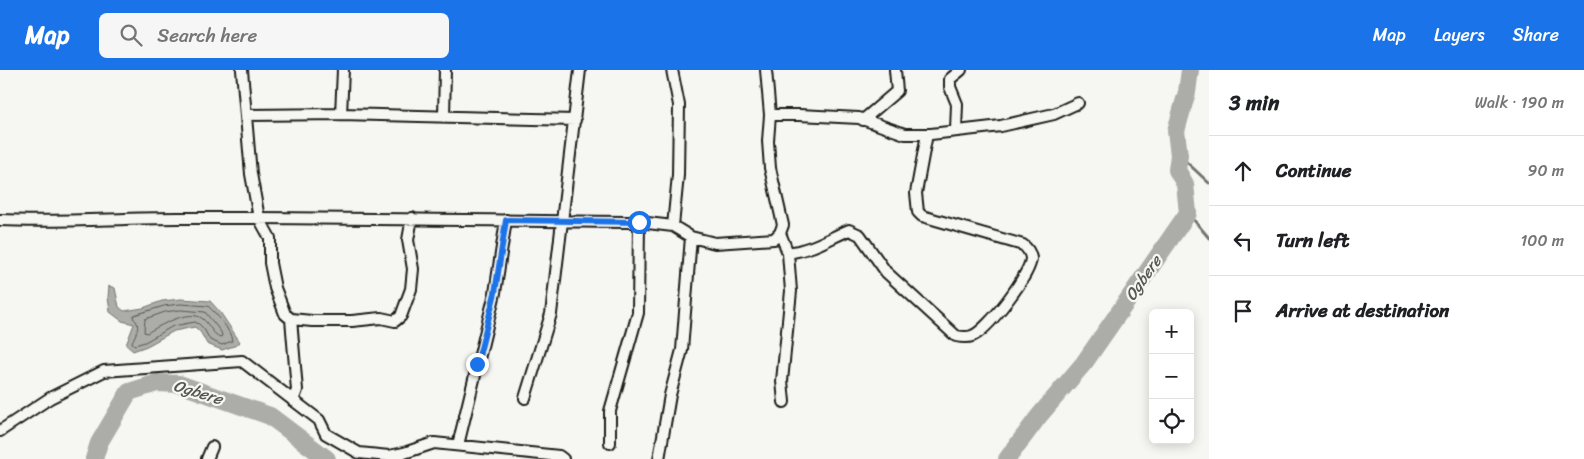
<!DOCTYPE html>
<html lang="en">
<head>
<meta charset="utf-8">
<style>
	body { margin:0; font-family:Sriracha,sans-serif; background:#f6f6f6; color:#202124 }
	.controls { position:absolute; right:15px; bottom:15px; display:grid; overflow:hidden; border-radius:8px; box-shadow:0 2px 12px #0003 }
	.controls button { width:45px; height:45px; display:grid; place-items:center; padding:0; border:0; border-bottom:1px solid #e0e0e0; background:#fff; color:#202124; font:25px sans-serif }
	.stop { position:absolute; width:15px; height:15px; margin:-11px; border:4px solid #1a73e8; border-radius:50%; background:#fff }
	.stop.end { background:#1a73e8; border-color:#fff; box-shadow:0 1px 5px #0008 }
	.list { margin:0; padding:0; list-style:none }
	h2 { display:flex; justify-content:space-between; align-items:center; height:65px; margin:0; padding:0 20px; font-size:21px }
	h2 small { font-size:16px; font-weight:400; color:#757577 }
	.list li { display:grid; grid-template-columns:32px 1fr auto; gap:15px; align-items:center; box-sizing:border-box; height:70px; padding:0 20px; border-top:1px solid #e0e0e0 }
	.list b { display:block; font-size:19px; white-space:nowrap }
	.list em { font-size:16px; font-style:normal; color:#757577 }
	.icon { flex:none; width:28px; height:28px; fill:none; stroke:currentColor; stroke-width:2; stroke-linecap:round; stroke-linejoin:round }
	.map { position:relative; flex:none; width:1209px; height:389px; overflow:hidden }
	header { display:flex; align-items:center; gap:30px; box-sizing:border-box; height:70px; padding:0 25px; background:#1a73e8; color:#fff }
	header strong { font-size:24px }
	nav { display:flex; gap:28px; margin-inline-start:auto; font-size:18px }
	.search { width:350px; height:45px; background:#f6f6f6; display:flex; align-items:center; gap:12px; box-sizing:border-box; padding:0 18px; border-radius:8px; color:#757577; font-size:19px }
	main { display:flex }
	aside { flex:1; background:#fff }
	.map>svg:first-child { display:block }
	.water { fill:#acaca9; stroke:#727271 }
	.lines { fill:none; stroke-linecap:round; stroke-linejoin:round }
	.shore { stroke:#565654; stroke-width:1 }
	.stream { stroke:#727271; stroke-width:3 }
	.river { stroke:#acaca9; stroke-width:18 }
	.minor-casing { stroke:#1c1c1c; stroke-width:14 }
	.minor { stroke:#f6f6f2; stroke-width:10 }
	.route { stroke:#1a73e8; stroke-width:6 }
	.labels { text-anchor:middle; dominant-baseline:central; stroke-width:4.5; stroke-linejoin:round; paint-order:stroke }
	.water-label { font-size:16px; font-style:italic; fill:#565654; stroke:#f6f6f2 }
</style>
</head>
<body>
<header>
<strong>Map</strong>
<div class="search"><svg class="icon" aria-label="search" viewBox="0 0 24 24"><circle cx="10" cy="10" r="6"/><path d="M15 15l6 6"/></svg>Search here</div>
<nav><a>Map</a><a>Layers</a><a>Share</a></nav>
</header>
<main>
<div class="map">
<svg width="1209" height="389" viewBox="0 0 1209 389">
	<rect width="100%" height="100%" fill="#f6f6f2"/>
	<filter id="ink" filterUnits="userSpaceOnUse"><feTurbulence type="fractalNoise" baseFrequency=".02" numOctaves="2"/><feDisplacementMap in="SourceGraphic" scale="10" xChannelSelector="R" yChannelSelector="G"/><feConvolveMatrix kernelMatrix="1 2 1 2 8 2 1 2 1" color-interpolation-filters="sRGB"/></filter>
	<g filter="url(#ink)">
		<path class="water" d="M109,216l6,2 4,19 5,4 19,-3 19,-7 19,-2 29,2 10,11 20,30 -3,3 -15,5 -15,-6 -6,-11 -6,-6 -21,4 -27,15 -14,5 -7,-6 8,-21 -12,-3 -12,-9 -2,-15z"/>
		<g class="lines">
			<path class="shore" d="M181,234l27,2c9,9 22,22 24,35l-10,4 -12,-5 -6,-11 -5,-5 -4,-2 -22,4 -28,16 -10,3 -2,-1 -1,-2c4,-9 10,-17 1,-24l1,-3 30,-9z
				M181,240l24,2 16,20 1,4 -2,1c-8,-3 -10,-12 -17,-18 -13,-11 -44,7 -56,14l-3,-1 1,-13 20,-7z"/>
			<path class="stream" d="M1179,85l30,28
				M1188,143l21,25"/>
			<path class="river" d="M94,389l5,-16 30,-51 28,-9 22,1 91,32 57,43
				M1007,389l32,-43 45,-53 104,-150 -3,-29 -8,-14 2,-15 -3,-24 11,-39 3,-22"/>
			<defs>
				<path id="minor" d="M242,0l9,104 8,44 11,20v25l5,25 10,26 6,5 21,2h40l29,-3 14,3 6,-5 10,-27 2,-20 -5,-29 4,-22
					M672,0l7,35 -1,70 -5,51
					M341,44l2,-44
					M246,45l95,-1 234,6
					M770,45h29l60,3 46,16h26l70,-8 53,-12 24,-11
					M444,47l1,-47
					M863,50l34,-29 -2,-21
					M956,60l1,-26 -7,-17v-8l11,-9
					M0,150c59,3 118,-2 178,-2 154,-1 307,3 461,4l34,4 18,11 24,6 59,-4 6,-6 3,-8 -13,-57 -2,-27 2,-26 -4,-45
					M780,163l8,20 3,38 -9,90 2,21
					M788,183c26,-4 38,-13 61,-23l11,5 26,37 70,64c5,1 11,2 16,0 15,-5 59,-62 59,-78 -1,-6 -4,-10 -8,-13l-101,-29 -4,-4 -2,-19 11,-59
					M291,249l6,71 -4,11
					M525,328l26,-84 29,-244
					M0,361l50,-33 54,-27 138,-10 77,59 7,14 33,19 30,3 15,-3 30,-10 125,13 4,3
					M610,373v-32l28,-98 1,-91
					M458,375l37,-152 11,-73
					M207,389l5,-12
					M659,389l11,-64 12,-45 9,-113"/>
			</defs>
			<use href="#minor" class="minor-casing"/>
			<use href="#minor" class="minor"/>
		</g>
	</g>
	<g class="lines" filter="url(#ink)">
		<path class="route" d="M477,294l18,-71 11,-73 133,2"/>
	</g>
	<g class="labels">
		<g class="water-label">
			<text transform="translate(1143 208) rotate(-55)">Ogbere</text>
			<text transform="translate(198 322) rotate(17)">Ogbere</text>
		</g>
	</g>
</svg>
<div class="controls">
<button>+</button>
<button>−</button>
<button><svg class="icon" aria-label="locate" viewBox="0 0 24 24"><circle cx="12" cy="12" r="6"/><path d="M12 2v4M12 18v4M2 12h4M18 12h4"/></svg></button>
</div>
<div class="stop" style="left:639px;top:152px"></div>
<div class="stop end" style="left:477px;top:294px"></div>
</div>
<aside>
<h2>3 min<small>Walk · 190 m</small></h2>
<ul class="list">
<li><svg class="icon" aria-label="ahead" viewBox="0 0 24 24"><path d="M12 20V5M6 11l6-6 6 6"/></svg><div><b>Continue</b></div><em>90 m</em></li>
<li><svg class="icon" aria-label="left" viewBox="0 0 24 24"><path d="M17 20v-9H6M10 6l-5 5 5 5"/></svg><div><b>Turn left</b></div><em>100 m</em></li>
<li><svg class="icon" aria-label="arrive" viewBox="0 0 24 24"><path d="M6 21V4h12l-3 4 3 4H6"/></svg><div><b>Arrive at destination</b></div></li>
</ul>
</aside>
</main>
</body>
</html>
